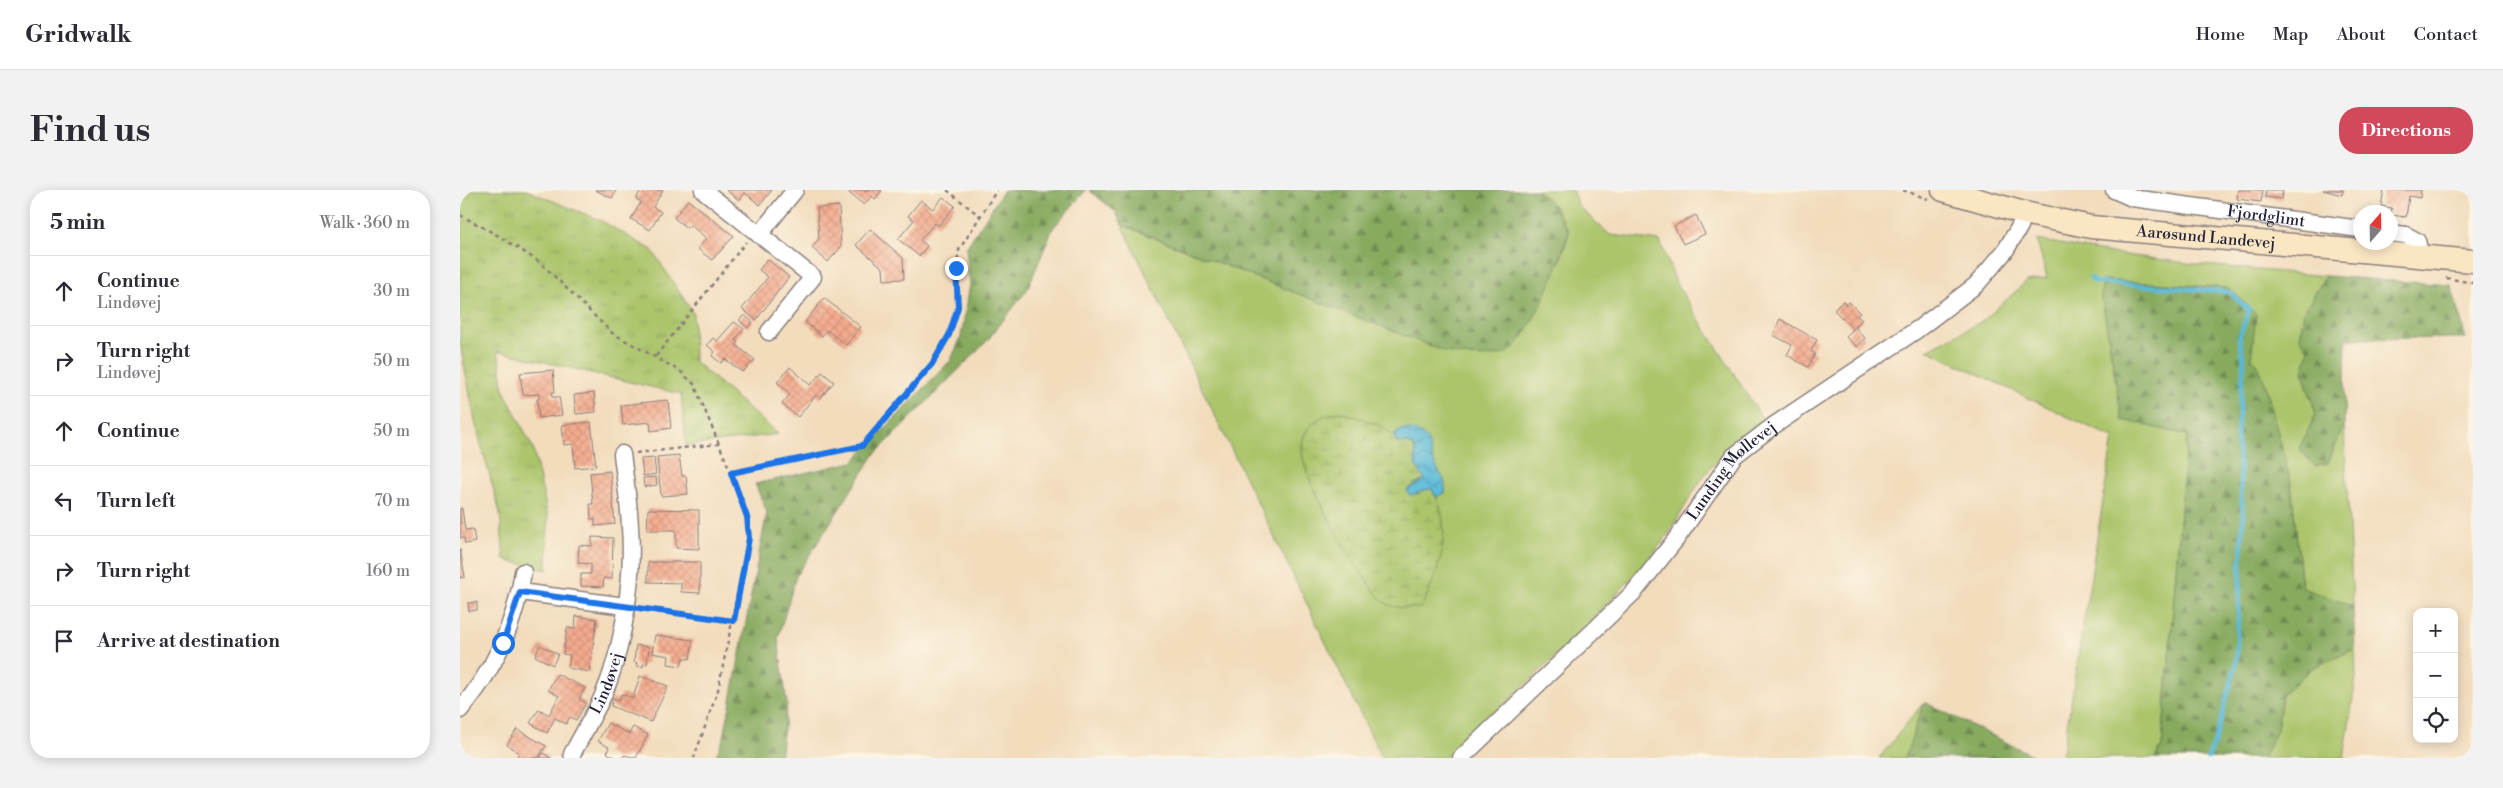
<!DOCTYPE html>
<html lang="en">
<head>
<meta charset="utf-8">
<style>
	body { margin:0; font-family:"Libre Bodoni",serif; background:#f2f2f3; color:#2b2b33 }
	.controls { position:absolute; right:15px; bottom:15px; display:grid; overflow:hidden; border-radius:10px; box-shadow:0 2px 12px #0003 }
	.controls button { width:45px; height:45px; display:grid; place-items:center; padding:0; border:0; border-bottom:1px solid #e1e1e2; background:#fff; color:#2b2b33; font:25px sans-serif }
	.compass { position:absolute; left:1893px; top:15px; width:45px; height:45px; border-radius:50%; background:#fff; box-shadow:0 2px 12px #0003; rotate:20deg }
	.stop { position:absolute; width:15px; height:15px; margin:-11px; border:4px solid #1a73e8; border-radius:50%; background:#fff }
	.stop.end { background:#1a73e8; border-color:#fff; box-shadow:0 1px 5px #0008 }
	.list { margin:0; padding:0; list-style:none }
	h2 { display:flex; justify-content:space-between; align-items:center; height:65px; margin:0; padding:0 20px; font-size:21px }
	h2 small { font-size:16px; font-weight:400; color:#7c7c81 }
	.list li { display:grid; grid-template-columns:32px 1fr auto; gap:15px; align-items:center; box-sizing:border-box; height:70px; padding:0 20px; border-top:1px solid #e1e1e2 }
	.list b { display:block; font-size:19px; white-space:nowrap }
	.list p { margin:0; font-size:16px; white-space:nowrap; color:#7c7c81 }
	.list em { font-size:16px; font-style:normal; color:#7c7c81 }
	.icon { flex:none; width:28px; height:28px; fill:none; stroke:currentColor; stroke-width:2; stroke-linecap:round; stroke-linejoin:round }
	.map { position:relative; flex:none; width:2013px; height:568px; overflow:hidden; border-radius:20px }
	header { display:flex; align-items:center; gap:30px; box-sizing:border-box; height:70px; padding:0 25px; background:#fff; border-bottom:1px solid #e1e1e2 }
	header strong { font-size:24px }
	nav { display:flex; gap:28px; margin-inline-start:auto; font-size:18px }
	.intro { display:flex; align-items:center; justify-content:space-between; box-sizing:border-box; height:120px; padding:0 30px }
	h1 { margin:0; font-size:35px }
	.button { padding:12px 22px; border-radius:20px; background:#d1495b; color:#fff; font-size:18px; font-weight:700 }
	main { display:flex; gap:30px; padding:0 30px }
	aside { flex:1; background:#fff; border-radius:20px; box-shadow:0 2px 12px #0003 }
	.map>svg:first-child { display:block }
	.grass { fill:#aac56b; stroke:#667453 }
	.forest { fill:url(#forest-firs); stroke:#54664d }
	.wetland { fill:url(#wetland-marsh); stroke:#667453 }
	.park { fill:url(#park-tufts); stroke:#667453 }
	.water { fill:url(#water-waves); stroke:#3e6e8a }
	.lines { fill:none; stroke-linecap:round; stroke-linejoin:round }
	.stream { stroke:#59bad8; stroke-width:4.5 }
	.building { fill:url(#building-cross-hatch) }
	.street-casing { stroke:#8a7f7c; stroke-width:19 }
	.secondary-casing { stroke:#8a7f7c; stroke-width:25 }
	.path { stroke:#8a7f7c; stroke-width:2.5; stroke-dasharray:4 4; stroke-linecap:butt }
	.street { stroke:#fff; stroke-width:16 }
	.secondary { stroke:#fbe6c4; stroke-width:22 }
	.route { stroke:#1a73e8; stroke-width:6 }
	.labels { text-anchor:middle; dominant-baseline:central; stroke-width:4.5; stroke-linejoin:round; paint-order:stroke }
	.street-label { font-size:16px; fill:#22223b; stroke:#fcf5e5 }
</style>
</head>
<body>
<header>
<strong>Gridwalk</strong>
<nav><a>Home</a><a>Map</a><a>About</a><a>Contact</a></nav>
</header>
<div class="intro"><h1>Find us</h1><a class="button">Directions</a></div>
<main>
<aside>
<h2>5 min<small>Walk · 360 m</small></h2>
<ul class="list">
<li><svg class="icon" aria-label="ahead" viewBox="0 0 24 24"><path d="M12 20V5M6 11l6-6 6 6"/></svg><div><b>Continue</b><p>Lindøvej</p></div><em>30 m</em></li>
<li><svg class="icon" aria-label="right" viewBox="0 0 24 24"><path d="M7 20v-9h11M14 6l5 5-5 5"/></svg><div><b>Turn right</b><p>Lindøvej</p></div><em>50 m</em></li>
<li><svg class="icon" aria-label="ahead" viewBox="0 0 24 24"><path d="M12 20V5M6 11l6-6 6 6"/></svg><div><b>Continue</b></div><em>50 m</em></li>
<li><svg class="icon" aria-label="left" viewBox="0 0 24 24"><path d="M17 20v-9H6M10 6l-5 5 5 5"/></svg><div><b>Turn left</b></div><em>70 m</em></li>
<li><svg class="icon" aria-label="right" viewBox="0 0 24 24"><path d="M7 20v-9h11M14 6l5 5-5 5"/></svg><div><b>Turn right</b></div><em>160 m</em></li>
<li><svg class="icon" aria-label="arrive" viewBox="0 0 24 24"><path d="M6 21V4h12l-3 4 3 4H6"/></svg><div><b>Arrive at destination</b></div></li>
</ul>
</aside>
<div class="map">
<svg width="2013" height="568" viewBox="0 0 2013 568">
	<defs>
		<pattern id="forest-firs" width="22" height="20" patternUnits="userSpaceOnUse" patternTransform="scale(1.25)"><rect width="22" height="20" fill="#87aa5f"/><path d="M5 1l3.5 6h-7zM16 11l3.5 6h-7z" fill="#6e8a50"/></pattern>
		<pattern id="wetland-marsh" width="20" height="14" patternUnits="userSpaceOnUse" patternTransform="scale(1.25)"><rect width="20" height="14" fill="#aac56b"/><path d="M1 5h8M5 5V1M11 12h8M15 12V8" fill="none" stroke="#92a95e"/></pattern>
		<pattern id="park-tufts" width="24" height="20" patternUnits="userSpaceOnUse" patternTransform="scale(1.25)"><rect width="24" height="20" fill="#aac56b"/><path d="M3 7l-1-3M5 7V3M7 7l1-3M15 17l-1-3M17 17v-4M19 17l1-3" fill="none" stroke="#92a95e"/></pattern>
		<pattern id="water-waves" width="16" height="10" patternUnits="userSpaceOnUse" patternTransform="scale(1.25)"><rect width="16" height="10" fill="#59bad8"/><path d="M0 5q4-4 8 0t8 0" fill="none" stroke="#4997b0"/></pattern>
		<pattern id="building-cross-hatch" width="8" height="8" patternUnits="userSpaceOnUse" patternTransform="scale(1.25)"><rect width="8" height="8" fill="#f4ab8e"/><path d="M0 0l8 8M0 8l8-8" fill="none" stroke="#d1937b"/></pattern>
	</defs>
	<rect width="100%" height="100%" fill="#fcf5e5"/>
	<filter id="ink" filterUnits="userSpaceOnUse"><feTurbulence type="fractalNoise" baseFrequency=".02" numOctaves="2"/><feDisplacementMap in="SourceGraphic" scale="10" xChannelSelector="R" yChannelSelector="G"/><feConvolveMatrix kernelMatrix="1 2 1 2 8 2 1 2 1" color-interpolation-filters="sRGB"/></filter>
	<filter id="wash" filterUnits="userSpaceOnUse"><feTurbulence type="fractalNoise" baseFrequency=".0096" numOctaves="4" result="noise"/><feDisplacementMap in="SourceGraphic" scale="20" xChannelSelector="R" yChannelSelector="G"/><feGaussianBlur stdDeviation="1.12" result="paint"/><feColorMatrix in="noise" values="0 0 0 0 0 0 0 0 0 0 0 0 0 0 0 0 0 1.4 0 .05"/><feComposite in="paint" operator="in"/></filter>
	<g filter="url(#wash)">
		<rect width="100%" height="100%" fill="#f2dcbc"/>
		<path class="grass" d="M1077,0h35l7,17 31,28 50,6 17,44 87,136c-19,13 -36,27 -51,44 -23,26 -35,59 -57,85 -64,76 -138,142 -211,208h-63l-260,-533 324,126 17,5 97,-94 9,-29 -16,-28z
			M1577,50l74,13 83,11 132,12 -22,35 5,39 -6,23 13,41 -17,35 29,14 16,-38 9,181 -51,-17 -11,-106 -104,-48 -25,311 -7,12h-93l51,-320 -186,-88 57,-30 43,-39 20,-3z
			M1895,459l1,28 -12,81h-81l14,-28 5,-35 30,-27z
			M1464,512l-19,56h-26z"/>
		<path class="forest" d="M544,0h82l-33,38 -26,62 -40,51 -113,114 -78,121 -18,62 9,66 -7,54h-65l9,-21 43,-225 -12,-28 98,-22 98,-102 10,-23 9,-52 -4,-37z
			M629,0h448l16,15 16,27c-7,25 -40,112 -63,121 -19,7 -41,3 -60,-1l-324,-127 -6,-13z
			M1866,86l125,9 15,53 -120,1 -2,86 -16,38 -13,3 -16,-17 17,-35 -13,-42 6,-22 -9,-12 4,-27z
			M1643,90l126,8 27,26 -5,45 6,4 8,20 26,100 11,105 51,18 2,43 -43,19 -30,27 -5,35 -14,28h-108l7,-12 25,-311 -65,-15 -21,-127z
			M1464,512l114,56h-133z"/>
		<path class="wetland" d="M881,222c18,7 48,11 56,31h11l7,5 1,18 10,13 -13,5 4,10 7,-5h8c23,40 8,81 -11,119 -9,-1 -26,1 -34,-4 -23,-15 -85,-126 -85,-154 -1,-24 18,-36 39,-38z"/>
		<path class="park" d="M0,0h66l74,30 52,30 41,63 1,48 84,73 -92,12 -5,-52 -183,-43 6,40 29,57 15,69 -1,53 -43,-10 -4,-47 -24,-87 -16,-82z"/>
		<path class="water" d="M942,239c30,2 24,14 33,35 6,14 11,12 10,29l-9,4 -4,-8c-9,0 -14,5 -22,6l-3,-5 18,-11 -9,-13 -1,-18 -7,-5h-11l-3,-8z"/>
		<g class="lines">
			<path class="stream" d="M1631,88l3,4 135,10 20,18 -10,28 5,23 -7,72 6,85 -7,146 -22,80 -6,14"/>
		</g>
		<g id="blocks">
			<path class="building" d="M135,0h21l-4,8z
				M181,0h22l-10,17 8,5 -11,18 -19,-11 10,-17 -5,-3z
				M266,0h46l-12,15 -15,-12 -6,7z
				M391,0h31l-7,9 -3,-3 -8,9 -15,-12z
				M1778,0h25l-2,12 -24,-3z
				M1806,0h17l-1,9 -17,-2z
				M1863,0h20l-1,5z
				M1924,0h37l-1,8 -11,-2 -3,21 -15,-2 1,-7 -11,-2z
				M483,7l12,9 -17,20 -3,-3 -15,17 7,6 -8,10 -21,-17 16,-19 -6,-4 13,-16 12,9z
				M228,10l46,36 -22,24 -14,-11 8,-11 -16,-13 -3,3 -13,-10z
				M379,16l2,41 -13,15 -16,-14 7,-9 -2,-31z
				M1236,25l9,19 -22,10 -9,-18z
				M410,39l33,29 1,21 -20,1 -1,-12 -27,-23z
				M307,69l22,18 -33,43 -14,-11 26,-32 -9,-7z
				M364,108l37,29 -15,18 -19,-15 -5,6 -17,-14z
				M1383,111l3,4 3,-3 11,11 -3,3 5,4 -7,7 10,11 -8,9 -11,-10 7,-8 -19,-19z
				M284,125l9,7 -5,6 -9,-8z
				M1320,129l37,21 -6,11 4,3 -7,13 -21,-12 5,-10 -19,-10z
				M274,132l10,7 -9,11 3,2 -2,3 19,15 -13,12 -17,-13 -4,4 -9,-7 3,-4 -8,-7 6,-7 4,3z
				M330,177l20,18 12,-13 12,10 -14,17 -4,-4 -18,22 -16,-13 8,-10 -13,-12z
				M93,180l2,22h-3v5h7l3,18 -23,3 -2,-19h2v-5l-16,1 -3,-22z
				M134,203l2,19 -20,2 -2,-19z
				M208,210l3,28 -20,3 -1,-9 -27,3 -2,-20z
				M131,232l5,44 -21,2 -2,-24 -9,1 -2,-20z
				M219,265l3,21h4l2,18 -27,2 -4,-39z
				M194,268l2,16 -13,2 -2,-17z
				M150,281l5,53 -20,2v-7h-4l-1,-15h3l-3,-31z
				M196,287l1,8 -13,2 -1,-9z
				M2,318l3,22 8,-1 2,13 -10,2 -1,-6h-4v-29z
				M188,319l51,1v39l-23,-1v-18h-29z
				M132,347l21,1 -1,41 -8,-1 -1,9 -22,-1v-12h10v-10l-13,-1 1,-18 13,1z
				M0,359l5,28 -5,1z
				M188,372h52v31l-19,-1v-9l-33,-1z
				M17,412v8l-8,1 -1,-8z
				M116,426l21,3 -8,53 -21,-4 2,-13 -7,-1 4,-26 8,1z
				M195,445l38,5 -3,19 -7,-1 -2,8 -13,-2 1,-8 -17,-3z
				M80,455l18,9 -5,11 -18,-9z
				M176,455l13,2 -2,17h-4v3l-7,-1 1,-3 -3,-1z
				M97,484l28,14 -6,11 7,4 -10,17 -6,-3 -4,7 -11,-6 -8,15 -17,-10 9,-14 10,6 10,-19 -11,-6z
				M180,486l28,10 -17,36 -40,-16 2,-8 6,2 2,-6 12,4z
				M148,533l21,11 4,-7 15,8 -12,23 -12,-3 -1,3h-6l-10,-5 2,-6 -11,-6z
				M57,539l29,17 -8,12h-22l3,-5 -12,-8z
				M83,563l8,5h-11z"/>
		</g>
	</g>
	<g filter="url(#ink)">
		<use href="#blocks" fill-opacity="0" stroke="#8a7f7c" stroke-width="1"/>
		<g class="lines">
			<defs>
				<g id="street">
					<path d="M243,0l110,87 -44,55"/>
					<path id="s1" d="M1654,0l18,8 228,31"/>
					<path d="M1930,43l16,2 11,6 4,15"/>
					<path d="M299,45l36,-45"/>
					<path d="M60,402l105,14"/>
					<path d="M0,520c34,-39 55,-87 63,-138"/>
					<path id="s2" d="M112,564c10,-18 20,-36 29,-54 22,-48 33,-120 29,-173 -1,-24 -5,-48 -8,-73"/>
					<path id="s3" d="M1001,568l173,-166 43,-54 57,-82 39,-30 145,-97 58,-44 29,-34 15,-25 4,-13"/>
				</g>
				<g id="secondary">
					<path id="s4" d="M1483,0l81,23 67,14 382,34"/>
				</g>
			</defs>
			<use href="#street" class="street-casing"/>
			<use href="#secondary" class="secondary-casing"/>
			<path class="path" d="M487,0l34,27
				M1443,0l25,9
				M0,25l39,21 42,27 71,70 68,38 14,13 37,89 16,44 2,21 -31,152 -24,68
				M1986,88l27,5
				M196,166l90,-114
				M176,263l83,-9
				M271,283l131,-27 70,-82 17,-29 9,-28 -2,-38 3,-19 38,-60
				M181,419l92,12"/>
			<use href="#street" class="street"/>
			<use href="#secondary" class="secondary"/>
		</g>
	</g>
	<g class="lines" filter="url(#ink)">
		<path class="route" d="M43,453l17,-51 214,29 15,-83 -2,-21 -16,-44 131,-27 70,-82 17,-29 9,-28 -2,-39"/>
	</g>
	<g class="labels">
		<g class="street-label">
			<text stroke="none"><textPath href="#s1" startOffset="155">Fjordglimt</textPath></text>
			<text stroke="none"><textPath href="#s4" startOffset="268">Aarøsund Landevej</textPath></text>
			<text stroke="none"><textPath href="#s3" startOffset="396">Lunding Møllevej</textPath></text>
			<text stroke="none"><textPath href="#s2" startOffset="79">Lindøvej</textPath></text>
		</g>
	</g>
</svg>
<div class="controls">
<button>+</button>
<button>−</button>
<button><svg class="icon" aria-label="locate" viewBox="0 0 24 24"><circle cx="12" cy="12" r="6"/><path d="M12 2v4M12 18v4M2 12h4M18 12h4"/></svg></button>
</div>
<svg class="compass" viewBox="-18 -18 36 36"><path d="M0-13l5 13h-10z" fill="#e53935"/><path d="M0 13l5-13h-10z" fill="#7c7c81"/></svg>
<div class="stop" style="left:43px;top:453px"></div>
<div class="stop end" style="left:496px;top:78px"></div>
</div>
</main>
</body>
</html>
